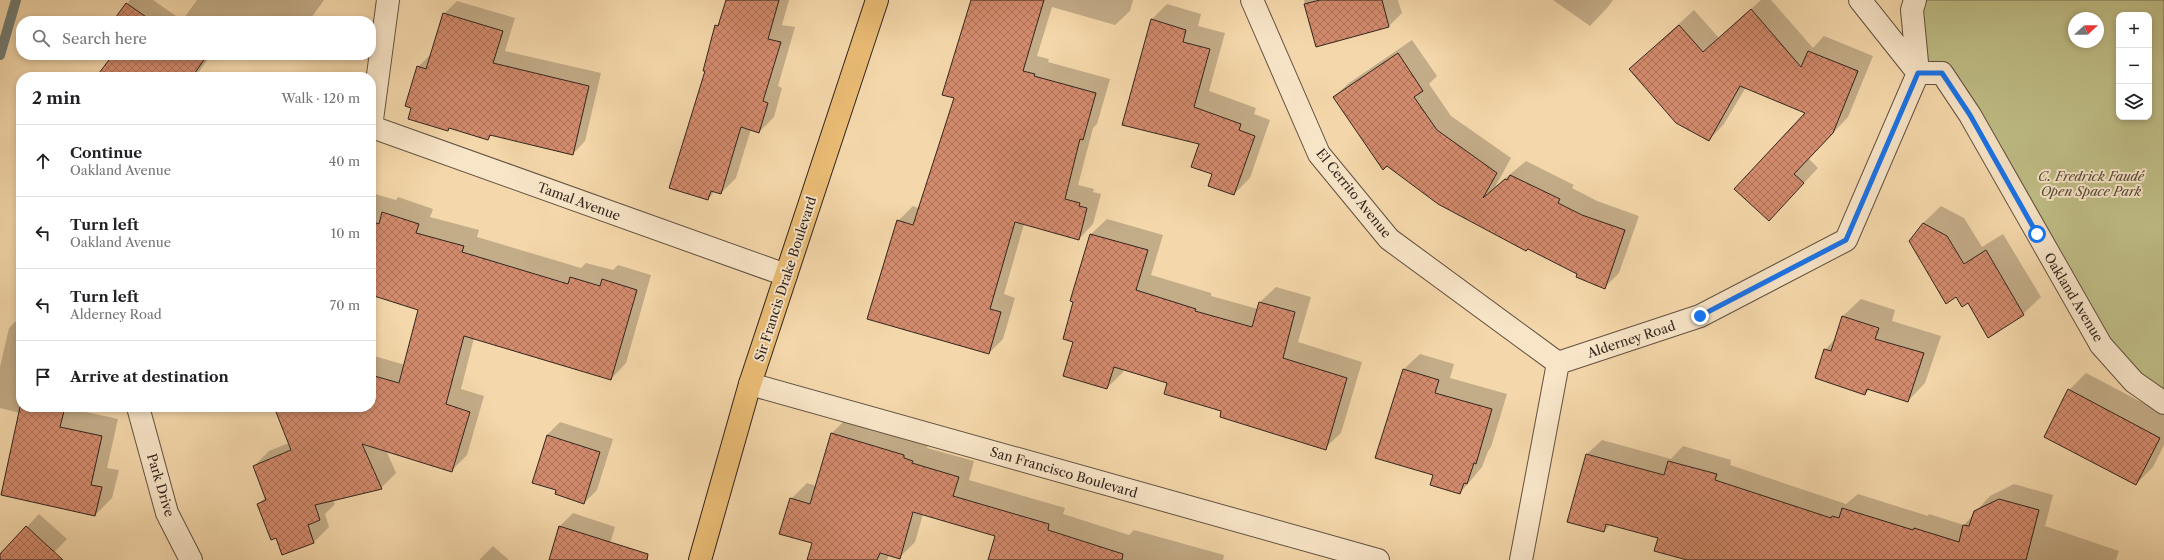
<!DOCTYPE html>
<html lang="en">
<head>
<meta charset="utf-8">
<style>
	body { margin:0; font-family:"Libre Caslon Text",serif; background:#f6f6f6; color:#202124 }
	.controls { position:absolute; right:12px; top:12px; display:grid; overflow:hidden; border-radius:8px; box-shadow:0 2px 6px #0003 }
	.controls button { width:36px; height:36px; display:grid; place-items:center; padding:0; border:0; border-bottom:1px solid #e0e0e0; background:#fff; color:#202124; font:20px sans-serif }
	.compass { position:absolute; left:2068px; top:12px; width:36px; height:36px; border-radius:50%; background:#fff; box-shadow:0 2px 6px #0003; rotate:69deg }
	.stop { position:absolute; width:12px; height:12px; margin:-9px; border:3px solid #1a73e8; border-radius:50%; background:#fff }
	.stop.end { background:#1a73e8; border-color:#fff; box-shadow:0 1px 4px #0008 }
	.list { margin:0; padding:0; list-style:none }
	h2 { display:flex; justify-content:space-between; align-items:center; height:52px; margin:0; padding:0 16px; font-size:17px }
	h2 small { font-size:13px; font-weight:400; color:#757577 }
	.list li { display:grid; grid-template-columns:26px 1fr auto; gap:12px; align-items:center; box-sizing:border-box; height:72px; padding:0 16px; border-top:1px solid #e0e0e0 }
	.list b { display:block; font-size:15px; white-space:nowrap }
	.list p { margin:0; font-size:13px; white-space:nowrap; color:#757577 }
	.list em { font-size:13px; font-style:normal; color:#757577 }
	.icon { flex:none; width:22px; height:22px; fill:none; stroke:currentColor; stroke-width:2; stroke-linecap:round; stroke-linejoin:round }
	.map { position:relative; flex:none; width:2164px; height:560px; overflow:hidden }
	.search { position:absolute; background:#fff; box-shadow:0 2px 6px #0003; left:16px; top:16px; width:360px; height:44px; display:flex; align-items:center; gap:10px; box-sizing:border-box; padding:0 14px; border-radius:16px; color:#757577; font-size:15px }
	.panel { position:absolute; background:#fff; box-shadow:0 2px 6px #0003; left:16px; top:72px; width:360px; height:340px; border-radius:16px }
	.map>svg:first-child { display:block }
	.park { fill:#bfbd86; stroke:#787152; fill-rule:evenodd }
	.shadow { fill:#0003 }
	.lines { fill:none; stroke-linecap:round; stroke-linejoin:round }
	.stream { stroke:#727d75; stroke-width:10 }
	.building { fill:url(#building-cross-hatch); stroke:#32251e }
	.street-casing { stroke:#625241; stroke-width:24 }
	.primary-casing { stroke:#32251e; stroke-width:24 }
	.street { stroke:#f8e5c8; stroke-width:22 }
	.primary { stroke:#eabc75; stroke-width:22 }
	.route { stroke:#1a73e8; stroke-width:5 }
	.labels { text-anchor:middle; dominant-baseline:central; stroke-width:4; stroke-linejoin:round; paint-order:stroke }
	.park-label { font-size:13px; font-style:italic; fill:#554b38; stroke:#f8e5c8 }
	.street-label { font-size:13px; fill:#32251e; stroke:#f8e5c8 }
</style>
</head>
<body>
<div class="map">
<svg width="2164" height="560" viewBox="0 0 2164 560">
	<defs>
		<pattern id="building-cross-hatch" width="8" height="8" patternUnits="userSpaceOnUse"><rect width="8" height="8" fill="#d38b6d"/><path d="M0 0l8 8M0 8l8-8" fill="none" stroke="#ac7159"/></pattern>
	</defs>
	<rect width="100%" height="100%" fill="#f4d7aa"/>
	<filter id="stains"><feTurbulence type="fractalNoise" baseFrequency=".005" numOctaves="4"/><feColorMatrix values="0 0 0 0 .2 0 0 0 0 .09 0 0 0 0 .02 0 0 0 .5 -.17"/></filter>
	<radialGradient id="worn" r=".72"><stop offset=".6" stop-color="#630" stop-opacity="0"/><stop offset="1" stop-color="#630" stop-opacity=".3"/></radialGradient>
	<path class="park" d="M1915,0h249v403l-30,-21 -192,-309h-24zM2119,15h30v102h-30zM2074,18h24v24h-24z"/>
	<path class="shadow" d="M130,0h23l26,18 3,-2 2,2 13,-18h127l-15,21h-194z
		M727,0h62l-7,25 13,2 -17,59 4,2 -8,29 -15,15 -8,-3 -15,49 -15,15 -6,-2 -7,8 -2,-128 10,-45 5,-5z
		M972,0h161l-3,11 -15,14 -63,-18 -15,49 12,3 -1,3 62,17 -13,45 -4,4 -15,57 16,4 -1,3 8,2 -8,30 -14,15 -55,-15 -20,70 11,4 -12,41 -14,14 -91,-132 15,-15 7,3 35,-112z
		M1304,0h94l4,13 -13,13 -73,20z
		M1553,0h60l-6,8 -17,18z
		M1761,0h10l42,48 11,-12 49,20 -25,61 -39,42 9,9 -34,36 23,-92 -61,-25 -22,37 -15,16 -79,-71 64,-59 25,28z
		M457,1l58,17 -10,33 96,22 -16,68 -12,13 -81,-19 -4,4 -37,-12 -3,3 -36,-22 6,-41 13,-13 13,-40z
		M1167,4l34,10 -3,12 27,7 -16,58 47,17 -2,6 16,6 -20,58 -16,16 -20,-21 -63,-153z
		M1412,40l25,36 -8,8 22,32 60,42 -16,29 31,-26 48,24 -2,3 25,13 42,15 -20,57 -15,15 -270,-191 15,-14z
		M112,55h99l-16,22h-97l15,-21z
		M371,193l25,7 2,-3 35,12 -3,8 49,13 -2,7 104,31 5,-5 27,7 5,-5 33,10 -25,88 -15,16 -137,-41 -13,51 23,7 -17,59 -15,15 -66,-20 10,23 -15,15 -48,12 2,4 -10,10 4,13 -15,15 -31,12 -7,-17 -18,-33 8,-7 -12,-31 15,-15 20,-8 -14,-36h96v-52l34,10 15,-55 -49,-16z
		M1941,206l23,12 18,29 21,-13 38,63 -18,17 -34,23 -66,-114z
		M1107,219l56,16 -12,40 60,18v3l47,13 2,-7 16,-15 35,10 -13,45 64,20 -21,71 -16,15 -102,-38 -54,-28 -45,-13 -1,3 -16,16 -33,-47 17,-107z
		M1861,299l34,11 -3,11 49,15 -16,47 -17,18 -38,-12 -5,5 -40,-44 11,-12 7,-22z
		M21,316v91h57l-1,3 41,9 -11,49 12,2 -7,28 -17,17 -75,-102 -20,-5v-41l9,-39z
		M1420,354l34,10 -4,14 57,16 -16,53 -3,4 -6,16 -22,26 -26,-19 -30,-105z
		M2086,373l78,41v31l-11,22 -17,17 -67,-94z
		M847,418l81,27 -1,3 47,13 -5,19 96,28 -2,6 66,21 5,-5 90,25 -1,5h-234l7,-24 -73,-22 -8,28 -16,16 -10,-3 -2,5h-79l5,-17 -22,-44 16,-16 9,3 15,-52z
		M560,422l53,17 -16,51 -13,13 -27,-14 -10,-54z
		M1602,440l69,19 12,-13 48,14 -1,5 116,39 12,-10 70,22 1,-2 35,11 26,-29 24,-12 39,11 -8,31 74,25 -3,9h-426l-30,-22 -49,-14 -7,7 -17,-77z
		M573,513l42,14 -10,33h-55l10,-34z
		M39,514l28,25 -20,21h-47v-4z
		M493,546l16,14h-30z"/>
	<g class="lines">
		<path class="stream" d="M0,55l16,-55"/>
	</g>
	<path class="building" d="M726,0h53l-11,39 13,3 -18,59 5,2 -9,30 -18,-6 -20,67 -10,-3 -3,9 -39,-12 36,-117h-2l12,-46 3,1z
		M971,0h73l-21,71 12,3 -1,2 62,17 -13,47 -3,-1 -15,60 15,4 -1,3 8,2 -8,32 -64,-18 -25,87 11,3 -12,42 -122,-35 30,-99 16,5 41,-127 -12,-3z
		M1320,0h62l7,27 -73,20 -12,-43z
		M126,3l26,18h-39z
		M1751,9l50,58 7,-16 50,20 -25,62 -39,41 10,9 -35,38 -35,-32 71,-76 -65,-27 -31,55 -33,-18 -47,-54 50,-44 24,27z
		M443,13l60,18 -10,32 96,23 -16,69 -83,-20 -2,5 -39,-12 -1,3 -40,-12 3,-11 -6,-2 12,-40 9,3z
		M1151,19l35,11 -3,12 27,7 -16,58 47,17 -2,6 16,6 -21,59 -26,-9 4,-12 -21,-7 8,-23 -77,-19z
		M1398,53l25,38 -9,6 23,33 60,43 -14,25 22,-19 2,1 3,-5 50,24 -2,4 24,12 43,15 -20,59 -29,-12 1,-3 -49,-25 -2,2 -88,-47 -51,-38 -4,4 -50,-73z
		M110,55h93l3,2 -14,20h-96l16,-21z
		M382,212l37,12 -3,9 48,13 -2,6 106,32 2,-7 30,9 2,-7 35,11 -26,90 -147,-44 -18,68 24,8 -18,60 -90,-28 20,45 -67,16 5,15 -12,5 6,18 -32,12 -6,-17 -5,2 -14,-36 9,-4 -13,-34 38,-16 -17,-43h97v-32l28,8 19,-73 -47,-15v-74l8,3z
		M1923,223l24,13 17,28 22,-14 38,65 -36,23 -20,-35 -6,4 -6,-10 -10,7 -37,-63z
		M1090,234l58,16 -12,40 60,19 -1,2 57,16 7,-25 36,10 -12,46 64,20 -21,72 -106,-33 1,-6 -57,-17 3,-11 -53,-16 -7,22 -44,-13 10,-34 -10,-3 10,-37 -3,-1z
		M1842,316l37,12 -4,11 49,14 -16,49 -41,-13 -2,6 -50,-17 9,-29 7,2z
		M1403,369l36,11 -4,13 57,16 -16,55 -2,-1 -7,21 -3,-1 -4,11 -30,-9 3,-10 -58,-17z
		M2068,389l92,49 -24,47 -92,-48z
		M20,407h45l-5,20 42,9 -11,49 11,2 -7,29 -94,-21z
		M831,433l73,22v3l9,3 -1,2 47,14 -6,19 96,28 -1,6 75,24 -1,6h-134l7,-24 -82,-24 -13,47 -20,-6 -3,7h-70l5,-17 -33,-9 11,-36 20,6z
		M547,435l53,17 -16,52 -29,-10 1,-4 -24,-7z
		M1586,454l78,21 4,-14 49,13 -2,6 116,38 1,-2 7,2 3,-10 71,22 1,-2 45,14 4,-17 6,1 5,-15 25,-12 40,11 -13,50h-339l-33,-9 4,-13 -52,-14 -2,8 -37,-10z
		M26,526l37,34h-63v-6z
		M559,526l89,28 -1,6h-98z"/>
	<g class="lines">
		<defs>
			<path id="street" d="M1252,0l67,154 70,85 169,124
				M1860,0l58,73
				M1918,73h24l28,42 131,230 33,37 30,21
				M371,127l17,-127
				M372,127l414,148
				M750,384l628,176
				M138,407l29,106 24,47
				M1521,560l37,-197 142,-47 146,-76 72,-167 -6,-63 3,-10"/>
			<path id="primary" d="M700,560l50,-176 127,-384"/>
		</defs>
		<use href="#street" class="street-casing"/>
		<use href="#primary" class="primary-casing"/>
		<use href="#street" class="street"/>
		<use href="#primary" class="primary"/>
	</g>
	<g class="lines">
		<path class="route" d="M1700,316l146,-76 72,-167h24l28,42 67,119"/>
	</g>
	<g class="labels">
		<g class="park-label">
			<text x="2091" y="176">C. Fredrick Faudé<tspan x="2091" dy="15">Open Space Park</tspan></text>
		</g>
		<g class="street-label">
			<text transform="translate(1354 193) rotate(51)">El Cerrito Avenue</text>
			<text transform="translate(579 201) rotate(20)">Tamal Avenue</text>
			<text transform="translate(785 279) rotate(-72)">Sir Francis Drake Boulevard</text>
			<text transform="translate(2074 297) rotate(59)">Oakland Avenue</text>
			<text transform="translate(1631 339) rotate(-18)">Alderney Road</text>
			<text transform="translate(1064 472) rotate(16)">San Francisco Boulevard</text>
			<text transform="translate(161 485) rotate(73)">Park Drive</text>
		</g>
	</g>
	<rect width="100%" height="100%" filter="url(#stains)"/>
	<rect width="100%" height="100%" fill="url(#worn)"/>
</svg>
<div class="controls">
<button>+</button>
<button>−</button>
<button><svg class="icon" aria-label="layers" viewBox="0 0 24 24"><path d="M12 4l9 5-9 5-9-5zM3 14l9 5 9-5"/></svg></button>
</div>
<svg class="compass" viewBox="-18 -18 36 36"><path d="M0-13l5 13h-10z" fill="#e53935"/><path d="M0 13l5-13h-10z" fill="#757577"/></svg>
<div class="stop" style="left:2037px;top:234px"></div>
<div class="stop end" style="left:1700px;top:316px"></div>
<div class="search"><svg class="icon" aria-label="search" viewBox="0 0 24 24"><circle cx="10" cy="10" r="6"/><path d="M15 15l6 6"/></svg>Search here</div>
<section class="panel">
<h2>2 min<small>Walk · 120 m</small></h2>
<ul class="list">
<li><svg class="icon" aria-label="ahead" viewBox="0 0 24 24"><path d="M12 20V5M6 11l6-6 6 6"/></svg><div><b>Continue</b><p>Oakland Avenue</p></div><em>40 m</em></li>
<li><svg class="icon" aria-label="left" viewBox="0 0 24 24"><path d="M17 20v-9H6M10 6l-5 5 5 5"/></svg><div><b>Turn left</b><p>Oakland Avenue</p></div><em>10 m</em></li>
<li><svg class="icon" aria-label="left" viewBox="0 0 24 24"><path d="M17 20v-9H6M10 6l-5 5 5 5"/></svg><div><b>Turn left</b><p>Alderney Road</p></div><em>70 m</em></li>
<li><svg class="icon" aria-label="arrive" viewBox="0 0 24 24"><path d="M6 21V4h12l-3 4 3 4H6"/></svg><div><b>Arrive at destination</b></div></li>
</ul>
</section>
</div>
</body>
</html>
